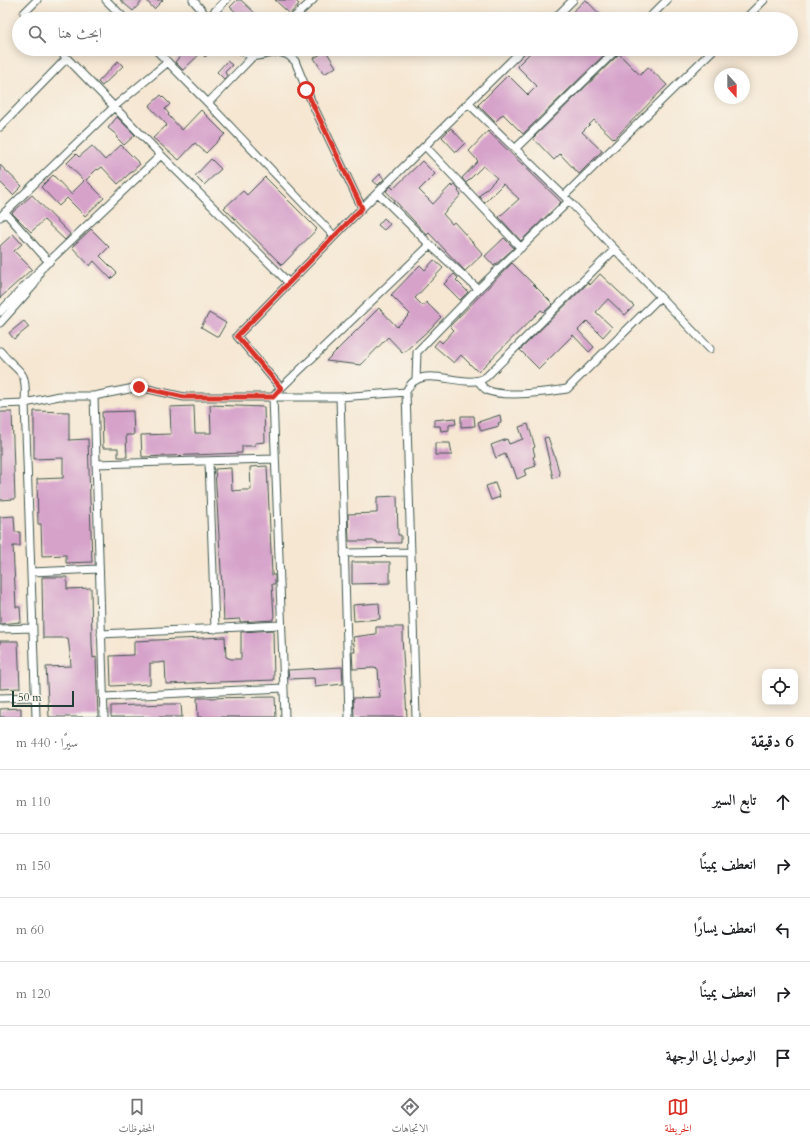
<!DOCTYPE html>
<html lang="ar">
<head>
<meta charset="utf-8">
<style>
	body { margin:0; font-family:Cardo,Amiri,serif; background:#f2f2f2; color:#202124; direction:rtl }
	.controls { position:absolute; right:12px; bottom:12px; display:grid; overflow:hidden; border-radius:8px; box-shadow:0 2px 10px #0003 }
	.controls button { width:36px; height:36px; display:grid; place-items:center; padding:0; border:0; border-bottom:1px solid #e0e0e0; background:#fff; color:#202124; font:20px sans-serif }
	.compass { position:absolute; left:714px; top:68px; width:36px; height:36px; border-radius:50%; background:#fff; box-shadow:0 2px 10px #0003; rotate:159deg }
	.scale { position:absolute; left:12px; bottom:10px; width:62px; box-sizing:border-box; padding-left:4px; border:2px solid #1f3d34; border-top:0; font-size:11px; line-height:14px; white-space:nowrap; color:#1f3d34; -webkit-text-stroke:3px #f7f3e8; paint-order:stroke }
	.stop { position:absolute; width:12px; height:12px; margin:-9px; border:3px solid #d93025; border-radius:50%; background:#fff }
	.stop.end { background:#d93025; border-color:#fff; box-shadow:0 1px 4px #0008 }
	.list { margin:0; padding:0; list-style:none }
	h2 { display:flex; justify-content:space-between; align-items:center; height:52px; margin:0; padding:0 16px; font-size:17px }
	h2 small { font-size:13px; font-weight:400; color:#757577 }
	.list li { display:grid; grid-template-columns:26px 1fr auto; gap:12px; align-items:center; box-sizing:border-box; height:64px; padding:0 16px; border-top:1px solid #e0e0e0 }
	.list b { display:block; font-size:15px; white-space:nowrap }
	.list em { font-size:13px; font-style:normal; color:#757577 }
	.icon { flex:none; width:22px; height:22px; fill:none; stroke:currentColor; stroke-width:2; stroke-linecap:round; stroke-linejoin:round }
	.map { position:relative; flex:none; width:810px; height:717px; overflow:hidden; direction:ltr }
	.search { position:absolute; background:#fff; box-shadow:0 2px 10px #0003; left:12px; right:12px; top:12px; height:44px; display:flex; align-items:center; gap:10px; box-sizing:border-box; padding:0 14px; border-radius:22px; color:#757577; font-size:15px }
	.sheet { height:372px; background:#fff }
	nav { display:flex; justify-content:space-around; align-items:center; box-sizing:border-box; height:56px; border-top:1px solid #e0e0e0; background:#fff; font-size:11px; color:#757577 }
	nav a { display:grid; justify-items:center; gap:2px }
	nav .on { color:#d93025 }
	.map>svg:first-child { display:block }
	.building { fill:#d6a2ca }
	.lines { fill:none; stroke-linecap:round; stroke-linejoin:round }
	.minor-casing { stroke:#3f564c; stroke-width:9 }
	.minor { stroke:#fff; stroke-width:7 }
	.route { stroke:#d93025; stroke-width:5 }
</style>
</head>
<body>
<div class="map">
<svg width="810" height="717" viewBox="0 0 810 717">
	<rect width="100%" height="100%" fill="#f7f3e8"/>
	<filter id="ink" filterUnits="userSpaceOnUse"><feTurbulence type="fractalNoise" baseFrequency=".025" numOctaves="2"/><feDisplacementMap in="SourceGraphic" scale="8" xChannelSelector="R" yChannelSelector="G"/><feConvolveMatrix kernelMatrix="1 2 1 2 8 2 1 2 1" color-interpolation-filters="sRGB"/></filter>
	<filter id="wash" filterUnits="userSpaceOnUse"><feTurbulence type="fractalNoise" baseFrequency=".012" numOctaves="4" result="noise"/><feDisplacementMap in="SourceGraphic" scale="16" xChannelSelector="R" yChannelSelector="G"/><feGaussianBlur stdDeviation="0.9" result="paint"/><feColorMatrix in="noise" values="0 0 0 0 0 0 0 0 0 0 0 0 0 0 0 0 0 1.4 0 .05"/><feComposite in="paint" operator="in"/></filter>
	<g filter="url(#wash)">
		<rect width="100%" height="100%" fill="#f6e7d3"/>
		<g id="blocks">
			<path class="building" d="M120,0h23l-10,11z
				M146,0h17l-9,9z
				M237,0h4l16,15 -4,4h-9l-14,-12z
				M275,0h20l4,4 -9,10z
				M586,0l18,19h-39l20,-19z
				M190,11l8,8h-16z
				M187,49h27l-9,8 -4,-4 -18,17 -8,-8z
				M534,49h76l-87,85 -20,-20 -8,8 -17,-17 30,-30 20,20 9,-9 -20,-20z
				M326,51l10,16 -12,7 -10,-16z
				M619,54l21,21 8,-8 19,18 -53,54 -20,-19 -12,12 20,19 -23,23 -19,-20 -6,6 -21,-22z
				M118,61l5,5 -21,20 -4,-4z
				M227,61l5,4 -7,7 2,4 -3,3 -7,-7z
				M161,95l9,9 -5,5 4,5 -1,1 14,15 19,-20 24,24 -19,19 -11,-10 -16,17 -26,-22 14,-13 -18,-19z
				M117,117l18,18 -11,10 -8,-8 2,-1 -10,-8z
				M451,128l14,15 -9,9 -14,-15z
				M488,131l73,71 -40,39 -22,-24 20,-18 -16,-15 -18,18 -6,-6 18,-18 -14,-12 -17,17 -4,-5 16,-17 -9,-10z
				M121,145l19,19 -22,20 -16,-17 -4,3 -1,-1 -11,11 18,18 -19,18 -18,-18 -8,8 -18,-19 12,-12 18,19 13,-13 -17,-18 9,-9 3,3 13,-11 13,14z
				M211,159l10,10 -17,16 -9,-9z
				M422,161l13,13 -16,16 14,14 18,-19 2,2 2,-2 4,5 -1,1 3,4 -18,19 9,10 2,-2 29,32 -18,17 -36,-38 -2,2 -41,-44 5,-5 2,3z
				M0,165l22,21 -9,9 -13,-13z
				M380,174l4,5 -6,6 -5,-4z
				M265,177l52,52 -35,36 -58,-57 19,-17 4,4z
				M32,195l38,39 -5,6 -21,-20 -13,12 -19,-19z
				M384,218l6,6 -6,6 -6,-5z
				M91,229l18,18 -9,9 17,17 -6,6 -17,-18 -4,5 -18,-19z
				M13,234l9,10 -8,7 18,18 -32,29v-52z
				M504,238l10,10 -20,18 -9,-10z
				M434,260l9,8 -28,30 8,8 3,-4 15,15 -10,11 -28,25 -15,-16 -27,28 -35,-4 53,-53 18,19 13,-13 -19,-19 29,-30 5,5z
				M512,263l41,41 -9,8 -3,-2 -63,62 -17,-17 -7,8 -20,-17 5,-6 3,3 12,-13 -4,-4z
				M454,274l4,4 -2,2 12,12 -8,8 -16,-16z
				M600,274l34,32 -9,9 -17,-16 -12,13 16,15 -9,10 -16,-16 -9,9 16,17 -5,5 -16,-17 -34,34 -19,-19 68,-67 2,2z
				M209,313l17,10 -8,14 -17,-10z
				M24,321l5,6 -15,12 -5,-6z
				M210,405l54,2 1,35 -10,1v3h-13v7l-100,4 -1,-22 30,-1 -1,-27 24,-1 1,27h16z
				M34,411l35,1v28l19,-1 4,123 -26,1v-8l-24,1 -1,-32h-3l-1,-45 26,-1v-20l-29,1z
				M133,411l1,24h-8l1,22h-9v-9h-15l-1,-36z
				M0,412h12l3,87 -15,1z
				M500,415l1,7 -3,1 1,3 -18,5 -3,-9z
				M461,416h13l1,10 -14,1z
				M455,418l1,6 -7,1v5l-8,1 -1,-5h-6v-6z
				M528,424l7,23 -2,1 2,8 -2,1 3,9 -12,4 2,5 -9,4 -4,-12 -2,1 -6,-14 -9,4 -5,-13 16,-6 2,5 14,-5 -4,-12z
				M548,437l9,27 3,12 -7,2 -9,-40z
				M435,443h15l2,12h-17z
				M267,466l4,85 1,24h3v9h-3l2,33 -1,1v2l-33,2v-3l-16,1 -9,-151 16,-1 1,23 11,-1h8l-1,-23z
				M495,483l5,14 -9,3 -5,-14z
				M397,496l1,39h3v8h-24v-2h-28l-1,-27 29,-1v-16z
				M14,516l1,16h5v14h-7l3,61h4l1,15 -21,2v-107z
				M352,562h38v21l-38,1z
				M42,577h25v12l24,-1 1,57 1,13 3,-1 2,60h-49l-3,-50 25,-1 -1,-13 -2,-15h-25z
				M379,603l1,16 -26,2 -1,-16z
				M376,627h27v9l-1,1 5,80h-53l-1,-19 27,-1 -2,-28 -5,-1 -20,1 -1,-17h3l-2,-15 23,-3z
				M273,630l1,50 -108,4 -1,-22 -8,1h-7v21l-39,2 -1,-30 24,-1v-14l91,-4 1,20 5,2h10v-27z
				M0,641h18l2,47 -20,1z
				M342,667l1,17 -28,3 -1,-9 -25,1 -1,-9z
				M275,697l1,20h-78l-1,-19z
				M166,704h15l1,13h-71v-11z
				M21,708v9h-21v-8z"/>
		</g>
	</g>
	<g filter="url(#ink)">
		<use href="#blocks" fill-opacity="0" stroke="#3f564c" stroke-width="1"/>
		<g class="lines">
			<defs>
				<path id="minor" d="M106,0l19,19
					M193,0l16,19
					M208,18l18,-18
					M30,19l-6,-6 13,-13
					M292,19l21,-19
					M554,19l19,-19
					M648,19l19,-19
					M745,19l19,-19
					M58,49l103,106 127,127
					M155,49l53,54 126,133
					M239,49l13,8 27,-5 9,3 7,6 17,42 50,105
					M208,103l52,-54
					M468,103l101,98 141,148
					M0,127l67,-69
					M425,146l96,102
					M516,148l101,-99
					M378,193l52,52 48,44
					M564,196l150,-147
					M5,212l44,50
					M0,217l115,-111 53,-44
					M0,312l41,-43 120,-114
					M0,323l34,-38 5,-11
					M0,351c20,25 27,15 25,52l11,314
					M416,379l1,-27 61,-63 91,-88
					M478,381c3,3 6,8 9,9 15,8 63,2 80,-1l93,-92
					M281,388l149,-143
					M94,396l10,321
					M340,397l9,320
					M0,404l25,-1 34,-7h35l45,-9 45,10h156l66,-5
					M209,461l6,168
					M96,464l178,-5
					M344,553l67,-1
					M31,572l68,-3
					M0,629l33,-1
					M101,634l180,-9
					M104,697l179,-9
					M0,698l34,-1
					M285,717l-12,-320 8,-9 -44,-52 125,-128 161,-159
					M416,717l-10,-325c14,-33 58,0 80,-15l129,-128"/>
			</defs>
			<use href="#minor" class="minor-casing"/>
			<use href="#minor" class="minor"/>
		</g>
	</g>
	<g class="lines" filter="url(#ink)">
		<path class="route" d="M139,387l45,10h89l8,-9 -44,-52 125,-128 -56,-118"/>
	</g>
</svg>
<div class="controls">
<button><svg class="icon" aria-label="locate" viewBox="0 0 24 24"><circle cx="12" cy="12" r="6"/><path d="M12 2v4M12 18v4M2 12h4M18 12h4"/></svg></button>
</div>
<svg class="compass" viewBox="-18 -18 36 36"><path d="M0-13l5 13h-10z" fill="#e53935"/><path d="M0 13l5-13h-10z" fill="#757577"/></svg>
<div class="scale">50 m</div>
<div class="stop" style="left:306px;top:90px"></div>
<div class="stop end" style="left:139px;top:387px"></div>
<div class="search"><svg class="icon" aria-label="search" viewBox="0 0 24 24"><circle cx="10" cy="10" r="6"/><path d="M15 15l6 6"/></svg>ابحث هنا</div>
</div>
<section class="sheet">
<h2>6 دقيقة<small>سيرًا · 440 m</small></h2>
<ul class="list">
<li><svg class="icon" aria-label="ahead" viewBox="0 0 24 24"><path d="M12 20V5M6 11l6-6 6 6"/></svg><div><b>تابع السير</b></div><em>110 m</em></li>
<li><svg class="icon" aria-label="right" viewBox="0 0 24 24"><path d="M7 20v-9h11M14 6l5 5-5 5"/></svg><div><b>انعطف يمينًا</b></div><em>150 m</em></li>
<li><svg class="icon" aria-label="left" viewBox="0 0 24 24"><path d="M17 20v-9H6M10 6l-5 5 5 5"/></svg><div><b>انعطف يسارًا</b></div><em>60 m</em></li>
<li><svg class="icon" aria-label="right" viewBox="0 0 24 24"><path d="M7 20v-9h11M14 6l5 5-5 5"/></svg><div><b>انعطف يمينًا</b></div><em>120 m</em></li>
<li><svg class="icon" aria-label="arrive" viewBox="0 0 24 24"><path d="M6 21V4h12l-3 4 3 4H6"/></svg><div><b>الوصول إلى الوجهة</b></div></li>
</ul>
</section>
<nav>
<a class="on"><svg class="icon" aria-label="map" viewBox="0 0 24 24"><path d="M3 6l6-2 6 2 6-2v14l-6 2-6-2-6 2zM9 4v14M15 6v14"/></svg>الخريطة</a>
<a><svg class="icon" aria-label="directions" viewBox="0 0 24 24"><path d="M12 3l9 9-9 9-9-9zM9 14v-3h6M13 9l2 2-2 2"/></svg>الاتجاهات</a>
<a><svg class="icon" aria-label="saved" viewBox="0 0 24 24"><path d="M7 4h10v16l-5-4-5 4z"/></svg>المحفوظات</a>
</nav>
</body>
</html>
